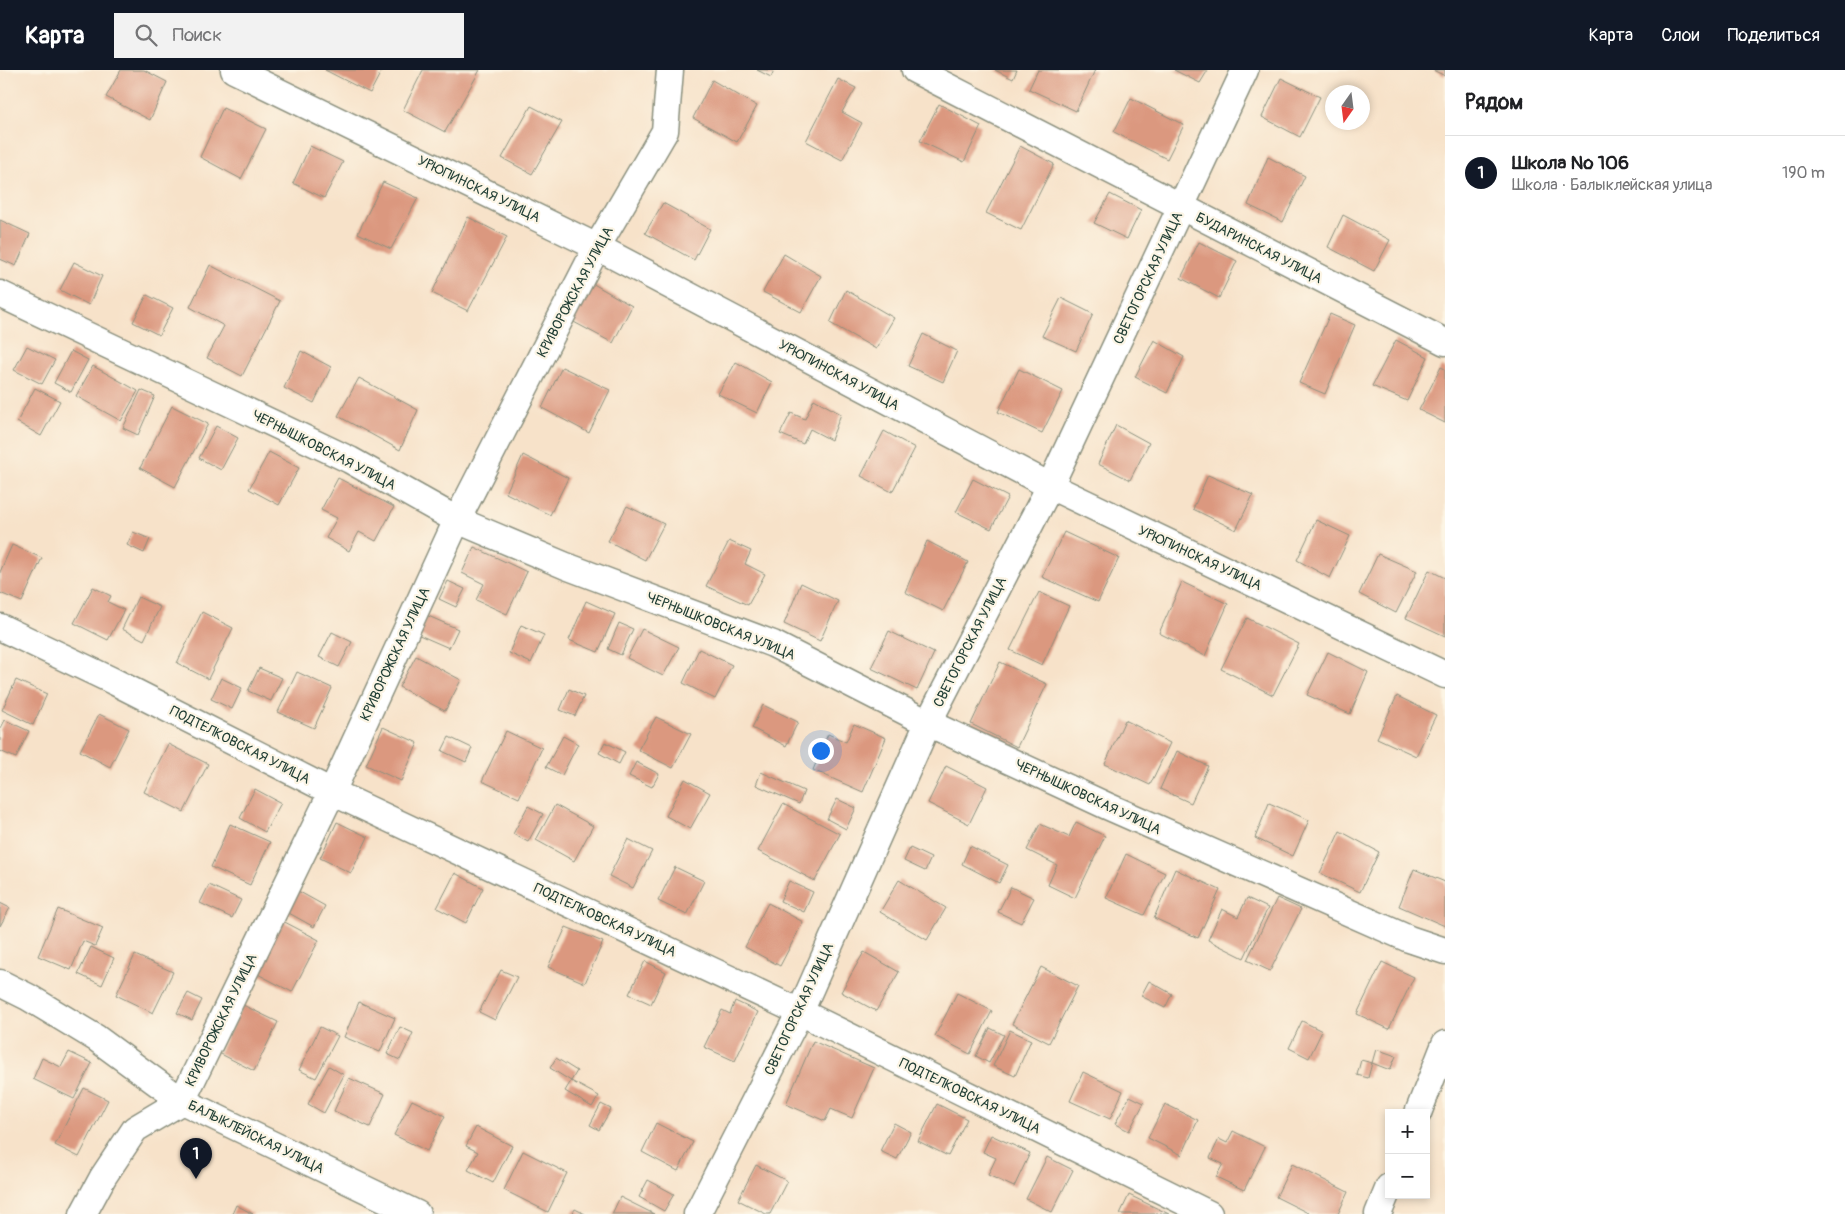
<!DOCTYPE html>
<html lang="ru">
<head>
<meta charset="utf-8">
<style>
	body { margin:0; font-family:Pangolin,sans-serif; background:#f2f2f2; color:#202124 }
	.controls { position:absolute; right:15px; bottom:15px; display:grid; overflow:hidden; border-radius:0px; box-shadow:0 2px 8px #0003 }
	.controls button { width:45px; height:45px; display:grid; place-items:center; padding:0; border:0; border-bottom:1px solid #e0e0e0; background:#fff; color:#202124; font:25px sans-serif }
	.compass { position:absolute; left:1325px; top:15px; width:45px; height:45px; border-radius:50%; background:#fff; box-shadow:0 2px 8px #0003; rotate:194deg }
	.you { position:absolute; left:820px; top:680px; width:18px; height:18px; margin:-12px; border:4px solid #fff; border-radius:50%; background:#1a73e8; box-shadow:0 0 0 8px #1a73e833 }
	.badge { display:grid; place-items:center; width:32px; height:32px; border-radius:50%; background:#111827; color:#fff; font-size:16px; font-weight:700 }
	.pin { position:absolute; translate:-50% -41px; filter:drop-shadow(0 1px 2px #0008) }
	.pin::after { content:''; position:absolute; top:26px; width:18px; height:15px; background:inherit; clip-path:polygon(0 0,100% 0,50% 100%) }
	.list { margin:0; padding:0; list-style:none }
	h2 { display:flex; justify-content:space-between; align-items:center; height:65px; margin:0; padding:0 20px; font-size:21px }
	h2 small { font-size:16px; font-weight:400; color:#757577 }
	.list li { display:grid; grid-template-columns:32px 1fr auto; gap:15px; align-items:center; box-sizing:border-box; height:75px; padding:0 20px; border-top:1px solid #e0e0e0 }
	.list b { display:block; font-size:19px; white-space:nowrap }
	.list p { margin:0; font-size:16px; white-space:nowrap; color:#757577 }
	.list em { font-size:16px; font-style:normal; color:#757577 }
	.icon { flex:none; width:28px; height:28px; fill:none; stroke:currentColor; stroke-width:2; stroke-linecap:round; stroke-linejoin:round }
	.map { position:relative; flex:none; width:1445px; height:1144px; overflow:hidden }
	header { display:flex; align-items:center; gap:30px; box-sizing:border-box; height:70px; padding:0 25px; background:#111827; color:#fff }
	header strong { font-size:24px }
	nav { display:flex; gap:28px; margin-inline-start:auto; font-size:18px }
	.search { width:350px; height:45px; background:#f2f2f2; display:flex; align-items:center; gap:12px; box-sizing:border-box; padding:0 18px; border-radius:0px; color:#757577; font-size:19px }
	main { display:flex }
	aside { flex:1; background:#fff }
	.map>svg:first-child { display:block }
	.building { fill:#db987f }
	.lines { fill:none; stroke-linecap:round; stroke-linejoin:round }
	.minor-casing { stroke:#8b907e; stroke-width:29 }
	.minor { stroke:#fff; stroke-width:26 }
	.labels { text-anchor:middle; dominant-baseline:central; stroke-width:4.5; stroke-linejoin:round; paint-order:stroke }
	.street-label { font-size:14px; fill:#1f3d34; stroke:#fcf5e5 }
</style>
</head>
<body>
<header>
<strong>Карта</strong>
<div class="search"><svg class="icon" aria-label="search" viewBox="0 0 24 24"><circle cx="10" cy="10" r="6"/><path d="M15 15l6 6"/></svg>Поиск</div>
<nav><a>Карта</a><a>Слои</a><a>Поделиться</a></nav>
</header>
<main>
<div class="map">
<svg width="1445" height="1144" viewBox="0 0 1445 1144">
	<rect width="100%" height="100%" fill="#fcf5e5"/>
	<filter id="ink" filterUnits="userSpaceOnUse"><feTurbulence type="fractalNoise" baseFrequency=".02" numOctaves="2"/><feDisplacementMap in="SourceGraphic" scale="10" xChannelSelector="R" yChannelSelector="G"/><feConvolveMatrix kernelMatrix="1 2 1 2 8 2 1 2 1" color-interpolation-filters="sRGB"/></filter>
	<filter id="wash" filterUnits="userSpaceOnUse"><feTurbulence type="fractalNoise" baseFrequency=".0096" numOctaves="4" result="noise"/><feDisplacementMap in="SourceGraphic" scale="20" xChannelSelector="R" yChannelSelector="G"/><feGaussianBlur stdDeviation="1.12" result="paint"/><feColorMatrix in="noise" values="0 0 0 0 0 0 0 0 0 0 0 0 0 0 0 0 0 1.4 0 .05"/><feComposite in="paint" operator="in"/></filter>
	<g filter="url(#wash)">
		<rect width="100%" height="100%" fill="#f7e2c9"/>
		<g id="blocks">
			<path class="building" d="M121,0h23l23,12 -17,38 -44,-23z
				M325,0h57l-12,23z
				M423,0h57l-35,62 -42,-22z
				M757,0h17l-3,7z
				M995,0h22l-4,9z
				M1038,0h57l-19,41 -47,-22z
				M1174,0h34l-8,13z
				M1433,0h12v6z
				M1281,8l39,19 -20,40 -38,-20z
				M838,9l18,9 -14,24 20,11 -20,37 -36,-19z
				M712,10l45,26 -20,36 -44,-24z
				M1131,28l53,27 -17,34 -53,-27z
				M939,34l42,22 -17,36 -44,-21z
				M531,36l31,16 -30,52 -30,-16z
				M223,38l43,21 -25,50 -41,-22z
				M310,76l33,16 -19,36 -31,-15z
				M1020,76l34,18 -33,66 -35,-17z
				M1268,87l37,19 -22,46 -35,-17z
				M383,112l35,16 -27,51 -33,-16z
				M1110,124l31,16 -14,29 -33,-16z
				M663,133l47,26 -16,31 -49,-27z
				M1343,145l47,25 -16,31 -46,-24z
				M468,147l39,20 -39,74 -36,-18z
				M0,150l30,14 -14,32 -16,-7z
				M1199,172l38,19 -18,37 -38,-20z
				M784,184l37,22 -20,36 -38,-20z
				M74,192l28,14 -13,29 -29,-15z
				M210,195l70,36 -38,75 -35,-18 17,-32 -34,-19z
				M590,212l42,24 -19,37 -43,-23z
				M846,220l48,28 -18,31 -46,-26z
				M147,225l26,13 -14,27 -26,-13z
				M1061,228l32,16 -17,37 -34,-15z
				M1330,244l25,11 -30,69 -26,-11z
				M923,264l34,17 -14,31 -35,-16z
				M1154,270l30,17 -17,36 -32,-16z
				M1396,270l32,17 -21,44 -35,-15z
				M27,276l28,14 -13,24 -28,-14z
				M71,281l17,9 -17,32 -17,-9z
				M301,281l30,16 -17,36 -30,-15z
				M736,292l36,20 -15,31 -39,-19z
				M93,296l45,25 -17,30 -45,-25z
				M562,297l48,23 -21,43 -47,-25z
				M1441,297l4,2v54l-26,-13z
				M1019,299l44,22 -21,42 -44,-21z
				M359,308l59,32 -18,40 -62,-34z
				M35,318l25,13 -19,35 -24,-14z
				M141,320l14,6 -17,39 -15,-7z
				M814,329l27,15 -10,26 -21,-11 -7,15 -23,-10 11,-21 14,6z
				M172,336l36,18 -33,63 -35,-19z
				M1116,355l33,18 -19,37 -32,-16z
				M216,356l22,12 -17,32 -22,-12z
				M884,361l31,17 -23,44 -31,-16z
				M269,382l30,16 -20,37 -30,-16z
				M523,385l45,23 -18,37 -44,-22z
				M1208,405l45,20 -17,35 -43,-21z
				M338,408l56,29 -18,34 -17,-9 -10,19 -23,-13 11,-20 -16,-8z
				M973,409l35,18 -17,32 -35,-17z
				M627,436l37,18 -19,36 -37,-19z
				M1316,450l34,16 -20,42 -33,-18z
				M133,462l17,7 -6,14 -17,-8z
				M1064,462l55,26 -21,44 -56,-25z
				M729,471l22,10 -6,13 20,10 -17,31 -42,-19z
				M927,471l41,21 -25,49 -38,-19z
				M12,475l30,13 -20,44 -22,-9v-21z
				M474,477l53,25 -20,42 -31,-14 8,-16 -22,-11z
				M1378,484l39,17 -21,42 -37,-19z
				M1429,500l16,8v58l-39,-18z
				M448,511l17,8 -9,18 -17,-8z
				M1182,512l46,22 -23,52 -46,-23z
				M801,513l37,18 -18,40 -36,-17z
				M93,517l18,9 -3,6 16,8 -16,30 -34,-17z
				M1039,522l30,14 -27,59 -32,-15z
				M138,527l22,10 -16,33 -22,-11z
				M586,531l29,13 -17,38 -29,-12z
				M202,542l31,16 -25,51 -31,-16z
				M426,545l32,14 -9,19 -32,-14z
				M1247,548l52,26 -26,51 -52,-26z
				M619,553l14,6 -12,26 -13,-6z
				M521,555l23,10 -13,28 -22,-10z
				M642,559l37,18 -16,29 -36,-18z
				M889,561l45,22 -17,37 -46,-22z
				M332,562l20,10 -13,25 -20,-10z
				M699,579l33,16 -17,34 -32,-16z
				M1328,582l40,20 -18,42 -43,-19z
				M416,586l45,24 -16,31 -46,-24z
				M1000,592l47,22 -30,63 -46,-23z
				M259,598l23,10 -11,23 -23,-10z
				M297,602l35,16 -18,40 -36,-16z
				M221,608l21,10 -10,21 -21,-10z
				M16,610l31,14 -14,31 -31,-15z
				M569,619l15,7 -9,20 -15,-6z
				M1397,626l39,19 -20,41 -39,-18z
				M763,635l35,17 -12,24 -34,-18z
				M99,644l30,15 -19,38 -30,-16z
				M656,647l35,17 -18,34 -35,-18z
				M5,650l24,11 -13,27 -16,-7v-21z
				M1125,650l45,23 -20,42 -45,-21z
				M854,654l32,14 -23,54 -50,-22 15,-36 18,8z
				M383,657l35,16 -17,38 -35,-16z
				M506,661l36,17 -23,50 -37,-17z
				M563,666l15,8 -16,31 -16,-8z
				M449,667l23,11 -6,14 -24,-11z
				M605,672l20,10 -6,12 -20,-11z
				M168,674l40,20 -24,48 -40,-20z
				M1177,681l31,15 -17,37 -31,-14z
				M636,692l23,12 -7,13 -23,-11z
				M946,696l41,21 -18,37 -41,-21z
				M761,702l43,19 -5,13 -43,-19z
				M685,709l25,14 -20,36 -24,-13z
				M255,719l26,14 -16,29 -25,-14z
				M837,729l19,9 -10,21 -19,-10z
				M1269,733l40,17 -16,36 -38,-18z
				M783,734l57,30 -25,47 -57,-30z
				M555,735l38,21 -19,35 -38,-21z
				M528,736l15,8 -15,28 -15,-8z
				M337,752l31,15 -17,36 -31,-15z
				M1076,752l29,14 -30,62 -27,-13 9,-20 -30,-15 13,-26 29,13z
				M230,754l40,18 -20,43 -39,-18z
				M1340,761l39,21 -19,40 -40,-19z
				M628,769l24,12 -19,37 -24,-12z
				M970,776l38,19 -9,18 -37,-19z
				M910,778l21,10 -6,13 -21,-10z
				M1126,784l39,19 -21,42 -38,-17z
				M675,797l29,14 -17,34 -29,-14z
				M1175,799l45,21 -22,48 -44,-20z
				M1414,799l31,13v44l-46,-20z
				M455,803l28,15 -17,35 -29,-15z
				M899,810l47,28 -19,32 -47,-28z
				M789,811l24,11 -9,20 -24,-11z
				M209,815l32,15 -9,18 -32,-15z
				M1011,817l23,11 -13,25 -23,-11z
				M298,821l27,15 -11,21 -27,-15z
				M1247,828l21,10 -24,50 -36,-18 14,-31 16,8z
				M1277,828l24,11 -31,62 -23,-11z
				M0,833l10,5 -10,18z
				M768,833l35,19 -23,44 -35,-19z
				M58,839l45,19 -8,18 -12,-5 -12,29 -33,-14z
				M279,849l40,21 -27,52 -40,-21z
				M566,857l37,15 -18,41 -37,-16z
				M91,877l23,11 -12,27 -24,-11z
				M864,882l35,20 -23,39 -35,-19z
				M135,885l38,17 -20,41 -37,-18z
				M645,891l21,11 -15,32 -22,-10z
				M1382,892l32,15 -25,52 -32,-15z
				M1041,897l37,19 -29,57 -37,-19z
				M501,900l16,7 -22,43 -16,-8z
				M1149,911l23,13 -7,14 -24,-12z
				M188,923l14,7 -10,20 -15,-7z
				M957,923l35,18 -22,43 -35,-18z
				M735,931l23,11 -23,49 -31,-14 18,-37 8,4z
				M359,932l36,16 -15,34 -36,-15z
				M243,935l35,17 -24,49 -35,-18z
				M1302,951l20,10 -13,27 -20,-10z
				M320,957l18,9 -22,42 -17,-8z
				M400,957l13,6 -13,27 -13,-6z
				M990,958l14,7 -15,28 -13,-7z
				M1010,960l21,10 -16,36 -22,-10z
				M813,971l61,27 -22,50 -21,-9 -6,12 -39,-17z
				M1376,979l20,7 -6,14 -18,-7z
				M69,982l23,11 -18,36 -41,-20 9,-21 19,9z
				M556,988l21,13 -6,10 -21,-13z
				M1361,990l11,3 -4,15 -11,-3z
				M329,996l15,9 -20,38 -16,-9z
				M1083,1002l40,19 -13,28 -40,-18z
				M349,1008l36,16 -15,33 -36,-16z
				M571,1011l28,15 -7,11 -27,-16z
				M84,1018l24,12 -29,57 -24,-12z
				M1130,1026l14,7 -15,28 -14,-7z
				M412,1030l33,16 -18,35 -33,-16z
				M601,1034l10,5 -12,21 -9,-5z
				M937,1034l30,15 -19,37 -30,-15z
				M1165,1034l33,16 -16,35 -34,-17z
				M656,1053l37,19 -15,29 -36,-19z
				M894,1053l17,9 -14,27 -17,-8z
				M476,1057l36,19 -19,37 -25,-13 10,-18 -12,-6z
				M1233,1061l32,16 -21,43 -28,-13 7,-13 -13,-6 9,-19 8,4z
				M991,1065l39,18 -16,34 -26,-12 8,-17 -13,-6z
				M523,1081l44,22 -19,39 -44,-22z
				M1047,1087l26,13 -21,42 -26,-13z
				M1292,1094l56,28 -10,22h-28l-34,-17z
				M756,1095l31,16 -17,33h-4l-28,-14z
				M648,1110l26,14 -10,17 -25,-14z
				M1129,1125l40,19h-49z
				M620,1127l34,17h-42z
				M236,1135l17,9h-21z
				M575,1139l10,5h-13z"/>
		</g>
	</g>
	<g filter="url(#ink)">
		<use href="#blocks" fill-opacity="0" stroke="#8b907e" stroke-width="1"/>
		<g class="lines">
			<defs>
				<path id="minor" d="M234,0l363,177 453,239 395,189
					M915,0l530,272
					M0,224l350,166 107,60 109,46 207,78 155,79 179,83 302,133 36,12
					M0,557l113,54 219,111 468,220 409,202
					M0,913l28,14 68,41 86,63 235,113
					M1418,1043l27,-69
					M83,1144l20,-37 32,-48 47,-28 150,-309 125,-272 140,-273 68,-116 5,-61
					M697,1144l103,-202 128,-289 122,-237 195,-416
					M1378,1144l11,-27"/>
			</defs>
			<use href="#minor" class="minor-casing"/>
			<use href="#minor" class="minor"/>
		</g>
	</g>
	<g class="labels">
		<g class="street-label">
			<text transform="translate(479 119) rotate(26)">УРЮПИНСКАЯ УЛИЦА</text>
			<text transform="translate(1259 178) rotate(27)">БУДАРИНСКАЯ УЛИЦА</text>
			<text transform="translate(1148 208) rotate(-65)">СВЕТОГОРСКАЯ УЛИЦА</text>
			<text transform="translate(575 222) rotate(-62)">КРИВОРОЖСКАЯ УЛИЦА</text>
			<text transform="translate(839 305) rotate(28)">УРЮПИНСКАЯ УЛИЦА</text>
			<text transform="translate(324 380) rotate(27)">ЧЕРНЫШКОВСКАЯ УЛИЦА</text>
			<text transform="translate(1200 488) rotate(25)">УРЮПИНСКАЯ УЛИЦА</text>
			<text transform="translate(721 556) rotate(22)">ЧЕРНЫШКОВСКАЯ УЛИЦА</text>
			<text transform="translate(970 572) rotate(-63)">СВЕТОГОРСКАЯ УЛИЦА</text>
			<text transform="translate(395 584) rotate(-65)">КРИВОРОЖСКАЯ УЛИЦА</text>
			<text transform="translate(240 675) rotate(27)">ПОДТЕЛКОВСКАЯ УЛИЦА</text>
			<text transform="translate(1088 727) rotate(25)">ЧЕРНЫШКОВСКАЯ УЛИЦА</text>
			<text transform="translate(605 850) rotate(25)">ПОДТЕЛКОВСКАЯ УЛИЦА</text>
			<text transform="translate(799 939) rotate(-65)">СВЕТОГОРСКАЯ УЛИЦА</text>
			<text transform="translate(221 950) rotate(-64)">КРИВОРОЖСКАЯ УЛИЦА</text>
			<text transform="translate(970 1026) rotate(26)">ПОДТЕЛКОВСКАЯ УЛИЦА</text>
			<text transform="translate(256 1067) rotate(26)">БАЛЫКЛЕЙСКАЯ УЛИЦА</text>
		</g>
	</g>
</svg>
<div class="controls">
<button>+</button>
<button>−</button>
</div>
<svg class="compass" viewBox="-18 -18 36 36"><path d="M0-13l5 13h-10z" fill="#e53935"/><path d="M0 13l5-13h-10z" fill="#757577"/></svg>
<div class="you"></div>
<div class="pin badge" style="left:196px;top:1109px">1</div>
</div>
<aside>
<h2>Рядом<small></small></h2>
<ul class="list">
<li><span class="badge">1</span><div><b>Школа № 106</b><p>Школа · Балыклейская улица</p></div><em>190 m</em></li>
</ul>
</aside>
</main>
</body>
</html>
